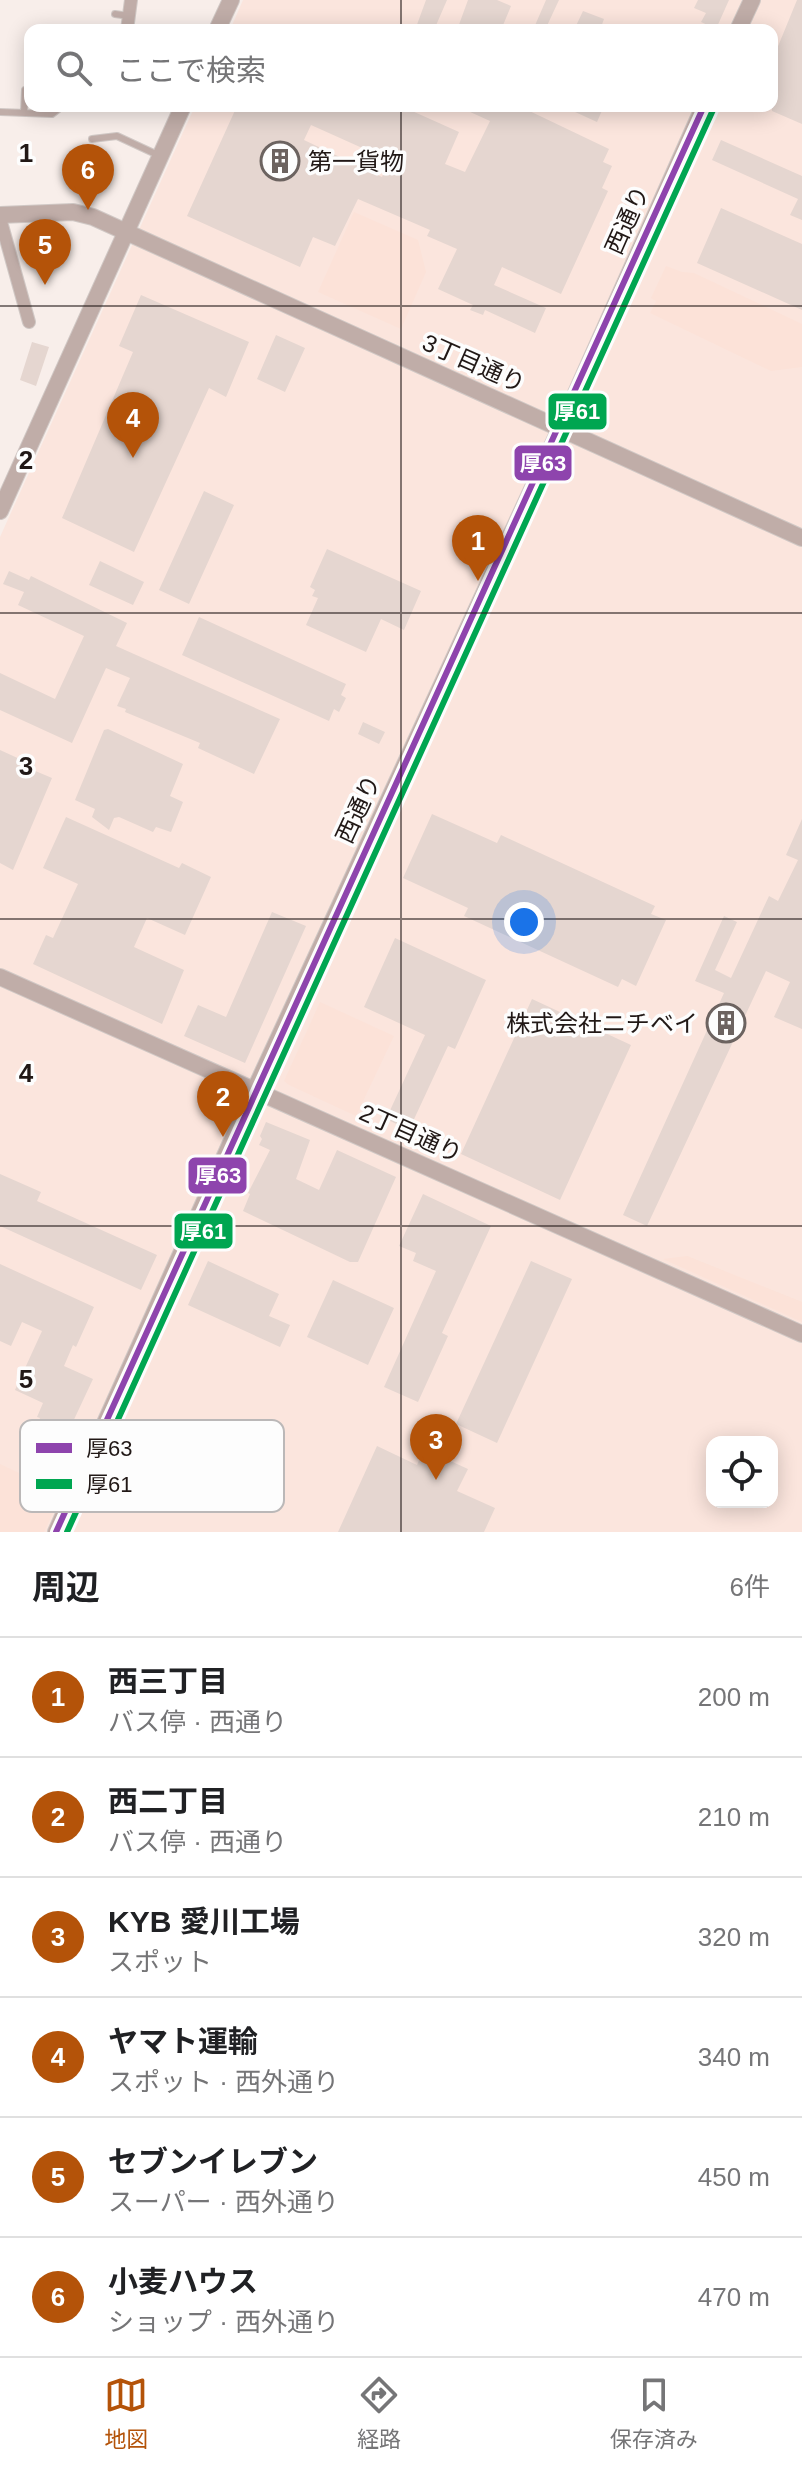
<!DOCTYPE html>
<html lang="ja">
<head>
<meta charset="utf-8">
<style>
	body { margin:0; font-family:Helvetica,"Noto Sans JP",sans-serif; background:#f2f2f2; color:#202124 }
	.controls { position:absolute; right:24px; bottom:24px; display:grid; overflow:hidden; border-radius:16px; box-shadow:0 4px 20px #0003 }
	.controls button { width:72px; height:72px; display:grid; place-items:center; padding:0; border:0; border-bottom:2px solid #e0e0e0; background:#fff; color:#202124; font:40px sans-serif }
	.you { position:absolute; left:524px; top:922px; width:28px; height:28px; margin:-20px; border:6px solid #fff; border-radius:50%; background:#1a73e8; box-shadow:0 0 0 12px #1a73e833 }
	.badge { display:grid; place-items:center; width:52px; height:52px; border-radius:50%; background:#b45309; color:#fff; font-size:26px; font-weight:700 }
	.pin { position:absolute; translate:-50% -66px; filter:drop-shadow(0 2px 4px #0008) }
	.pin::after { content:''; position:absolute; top:42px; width:28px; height:24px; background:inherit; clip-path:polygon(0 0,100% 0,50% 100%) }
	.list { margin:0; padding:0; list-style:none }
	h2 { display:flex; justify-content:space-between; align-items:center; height:104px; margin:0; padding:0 32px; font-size:34px }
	h2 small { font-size:26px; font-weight:400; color:#757577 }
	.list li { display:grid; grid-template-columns:52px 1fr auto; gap:24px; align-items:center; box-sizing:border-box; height:120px; padding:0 32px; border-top:2px solid #e0e0e0 }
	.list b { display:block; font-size:30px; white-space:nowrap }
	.list p { margin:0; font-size:26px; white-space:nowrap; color:#757577 }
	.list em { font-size:26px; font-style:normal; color:#757577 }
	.icon { flex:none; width:44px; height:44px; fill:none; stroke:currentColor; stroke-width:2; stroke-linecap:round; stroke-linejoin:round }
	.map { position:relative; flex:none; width:802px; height:1532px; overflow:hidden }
	.search { position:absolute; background:#fff; box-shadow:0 4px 20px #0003; left:24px; right:24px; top:24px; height:88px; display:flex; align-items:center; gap:20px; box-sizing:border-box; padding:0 28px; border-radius:16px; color:#757577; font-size:30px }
	.sheet { height:824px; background:#fff }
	nav { display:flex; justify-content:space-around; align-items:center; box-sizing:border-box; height:112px; border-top:2px solid #e0e0e0; background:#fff; font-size:22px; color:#757577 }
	nav a { display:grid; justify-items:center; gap:4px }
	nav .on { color:#b45309 }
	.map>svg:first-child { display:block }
	.built { fill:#fbe5dd; fill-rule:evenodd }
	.green { fill:#fce2d8 }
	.building { fill:#e5d6d0; fill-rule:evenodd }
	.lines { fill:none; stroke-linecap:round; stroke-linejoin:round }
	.service-casing { stroke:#d0c8c5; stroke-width:8 }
	.minor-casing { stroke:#d0c8c5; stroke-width:14 }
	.tertiary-casing { stroke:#d0c8c5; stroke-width:18 }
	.service { stroke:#c0ada8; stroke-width:6 }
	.minor { stroke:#c0ada8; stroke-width:12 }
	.tertiary { stroke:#c0ada8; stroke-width:16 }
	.bus-1-casing { stroke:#fdfdfd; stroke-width:12 }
	.bus-2-casing { stroke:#fdfdfd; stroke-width:12 }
	.bus-1 { stroke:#8e44ad; stroke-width:6 }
	.bus-2 { stroke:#00a651; stroke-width:6 }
	.grid { fill:none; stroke:#211816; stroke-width:2; stroke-opacity:0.55 }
	.labels { text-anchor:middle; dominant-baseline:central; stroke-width:7; stroke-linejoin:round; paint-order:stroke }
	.poi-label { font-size:24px; fill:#211816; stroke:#fdfdfd; text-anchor:start }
	.street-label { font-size:24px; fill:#211816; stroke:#fdfdfd }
	.key { fill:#fdfdfd; stroke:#bbb8b8; stroke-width:2 }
	.key-label { font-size:22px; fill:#211816 }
	.grid-label { font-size:26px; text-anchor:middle; font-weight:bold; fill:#211816; stroke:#fdfdfd; stroke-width:7; stroke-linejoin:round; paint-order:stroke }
	.line-badge { stroke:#fdfdfd; stroke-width:3 }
	.badge-label { font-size:22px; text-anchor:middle; font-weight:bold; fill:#fff }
</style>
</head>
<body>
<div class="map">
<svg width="802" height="1532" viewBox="0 0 802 1532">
	<rect width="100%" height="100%" fill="#f8eeea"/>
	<path class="built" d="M243,0h559v1532h-802v-995l195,-431h577v-76h-542zM712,1442h60v60h-60z"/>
	<path class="green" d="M354,212l64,28 8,32 -25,57 -83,-37z
		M666,266l16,6 12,1 108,51v43l-31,4 -121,-58 6,-12 -5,-3z
		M320,1002l74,34 -38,80 -67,-31 -5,-4z
		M687,1256l115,46v20l-139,-63z
		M0,1464l62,29 -18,39h-44z"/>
	<path class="building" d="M426,0h21l-13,30h-19z
		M468,0h29l14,6 -10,24h-44z
		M546,0h13l-14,30h-12z
		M698,0h31l-13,29 -15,-7 5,-9 -12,-5z
		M797,0h5v124l-30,-13v-50z
		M583,11l21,8 -4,11h-26z
		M237,106h164l58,26 -14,32 20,8 25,-51 -33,-15h62l90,43 -6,13 9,4 -10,22 6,3 -47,103 -59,-27 -8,18 52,23 -11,25 -50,-23 -2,5 -13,-5 3,-5 -35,-16 19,-40 -30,-13 3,-6 -72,-31 -23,47 -22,-9 -13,30 -113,-51zM311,125l78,35 -7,17 -78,-37z
		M562,106h42l-7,16z
		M721,140l81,36v44l-12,-5 8,-16 -86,-39z
		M721,208l81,36v66l-105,-47z
		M141,295l108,47 -23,55 -17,-9 -75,164 -72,-34 71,-166 -14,-6z
		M276,335l29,13 -20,44 -28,-13z
		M32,342l17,5 -13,39 -16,-6z
		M204,491l30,14 -45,99 -30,-14z
		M327,549l94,42 -17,39 -23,-11 -15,33 -60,-27 12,-27 -6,-2 3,-6 -5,-3z
		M100,561l44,21 -11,23 -44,-20z
		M9,571l20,9 2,-4 96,47 -11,23 164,73 -26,55 -56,-26 2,-5 -75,-31 1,-3 -9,-3 13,-28 -24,-10 -34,75 -72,-33v-37l55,26 29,-63 -66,-31 6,-13 -21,-8z
		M199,617l147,67 -5,11 5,3 -7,14 -5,-3 -5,12 -147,-66z
		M363,722l22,10 -6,12 -21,-10z
		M108,729l75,35 -13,32 13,6 -12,30 -15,-5 -3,5 -34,-15 -5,1 -5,12 -17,-13 3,-8 -20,-9 29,-70z
		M0,750l35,16 -2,4 19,8 -39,92 -13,-7z
		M432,814l65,29 4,-8 154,71 -4,8 15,6 -30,66 -14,-7 -4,8 -154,-71 4,-8 -65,-30z
		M66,817l113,51 3,-5 29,14 -26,58 -38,-17 -13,29 50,23 -22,54 -129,-60 13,-29 7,3 25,-54 -35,-16z
		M802,819v210l-28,-12 16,-35 -24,-11 -119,255 -24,-11 101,-222 -29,-12 29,-65 13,6 -22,48 16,8 38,-82 9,5 20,-41 -12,-5z
		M272,912l34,14 -61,137 -61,-27 14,-31 28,12z
		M395,938l91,42 -31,69 -7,-3 -39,84 -23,-11 39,-84 -61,-28z
		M532,999l99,46 -71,155 -99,-46z
		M266,1122l44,18 -14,39 23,11 18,-40 59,27 -38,85h-8l-107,-51 7,-17 -2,-1 22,-43 -11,-5 3,-6 -2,-3z
		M0,1174l41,18 -4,9 120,54 -16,35 -141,-64z
		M423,1194l68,32 -49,107 6,3 -30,66 -34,-15 52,-116 -23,-10 3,-8 -17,-7z
		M208,1261l71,33 -10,22 21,9 -10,22 -92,-42z
		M531,1261l41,18 -75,164 -41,-19z
		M0,1264l94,43 -18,40 -3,-2 -9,21 29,13 -45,96 -28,-12 20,-45 -3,-1 6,-14 -28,-13 27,-59 -20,-9 -11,24 -11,-5z
		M333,1280l61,28 -26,57 -61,-28z
		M377,1446l40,19 7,-16 44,20 -11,22 38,17 -11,24h-146z"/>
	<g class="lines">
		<defs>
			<path id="service" d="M115,14l14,2
				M0,112l52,2 9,-7 9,1
				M24,113l1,-23
				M92,139l25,-3 43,20"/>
			<path id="minor" d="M127,30l4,-30
				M0,218l29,104"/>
			<path id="tertiary" d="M217,30l14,-30
				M738,30l14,-30
				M0,215l73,-3 20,5 709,321
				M0,511l183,-405
				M0,977l802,357
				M56,1532l199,-443 305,-660 144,-323"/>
		</defs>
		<use href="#service" class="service-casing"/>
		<use href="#minor" class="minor-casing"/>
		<use href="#tertiary" class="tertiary-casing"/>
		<use href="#service" class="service"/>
		<use href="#minor" class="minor"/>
		<use href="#tertiary" class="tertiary"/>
		<defs>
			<path id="bus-1" d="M56,1532c214,-476 435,-949 648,-1426"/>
			<path id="bus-2" d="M67,1532c213,-475 434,-946 646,-1422"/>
		</defs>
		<use href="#bus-1" class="bus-1-casing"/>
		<use href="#bus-2" class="bus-2-casing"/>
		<use href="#bus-1" class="bus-1"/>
		<use href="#bus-2" class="bus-2"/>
	</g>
	<path class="grid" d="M401,0v30M401,106v1426M0,306h802M0,613h802M0,919h802M0,1226h802"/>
	<defs>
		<symbol id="building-ring" viewBox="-11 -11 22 22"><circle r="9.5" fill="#fdfdfd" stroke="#6c6360" stroke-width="1.5"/><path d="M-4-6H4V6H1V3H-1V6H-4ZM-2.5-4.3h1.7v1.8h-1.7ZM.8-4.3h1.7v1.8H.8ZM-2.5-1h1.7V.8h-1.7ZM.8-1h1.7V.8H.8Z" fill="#6c6360"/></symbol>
	</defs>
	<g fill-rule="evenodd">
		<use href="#building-ring" x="258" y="139" width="44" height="44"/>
		<use href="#building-ring" x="704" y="1001" width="44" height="44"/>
	</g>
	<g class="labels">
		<g class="poi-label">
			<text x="308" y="161">第一貨物</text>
			<text x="698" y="1023" text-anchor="end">株式会社ニチベイ</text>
		</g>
		<g class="street-label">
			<text transform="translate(627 220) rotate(-66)">西通り</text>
			<text transform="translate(474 363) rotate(24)">3丁目通り</text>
			<text transform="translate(358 809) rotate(-65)">西通り</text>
			<text transform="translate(411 1133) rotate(24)">2丁目通り</text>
		</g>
	</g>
	<rect x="20" y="1420" width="264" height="92" rx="12" class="key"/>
	<rect x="36" y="1443" width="36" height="10" fill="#8e44ad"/>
	<rect x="36" y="1479" width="36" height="10" fill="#00a651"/>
	<g class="key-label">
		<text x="86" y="1456">厚63</text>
		<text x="86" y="1492">厚61</text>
	</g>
	<g class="grid-label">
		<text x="26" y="162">1</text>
		<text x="26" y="469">2</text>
		<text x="26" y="775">3</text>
		<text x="26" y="1082">4</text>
		<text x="26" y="1388">5</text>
	</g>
	<g class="line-badge">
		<rect x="547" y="392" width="61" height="39" rx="8" fill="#00a651"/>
		<rect x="513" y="444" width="60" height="38" rx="8" fill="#8e44ad"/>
		<rect x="187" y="1156" width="61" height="39" rx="8" fill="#8e44ad"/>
		<rect x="173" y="1212" width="61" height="38" rx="8" fill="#00a651"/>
	</g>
	<g class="badge-label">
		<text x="577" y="419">厚61</text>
		<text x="543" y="471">厚63</text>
		<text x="218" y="1183">厚63</text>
		<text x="203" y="1239">厚61</text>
	</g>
</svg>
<div class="controls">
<button><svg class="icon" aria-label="locate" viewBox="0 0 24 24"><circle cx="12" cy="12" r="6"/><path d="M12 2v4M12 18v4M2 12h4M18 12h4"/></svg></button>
</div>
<div class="you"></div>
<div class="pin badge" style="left:478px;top:581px">1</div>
<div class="pin badge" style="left:223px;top:1137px">2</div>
<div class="pin badge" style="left:436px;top:1480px">3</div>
<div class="pin badge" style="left:133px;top:458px">4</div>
<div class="pin badge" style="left:45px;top:285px">5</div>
<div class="pin badge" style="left:88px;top:210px">6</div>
<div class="search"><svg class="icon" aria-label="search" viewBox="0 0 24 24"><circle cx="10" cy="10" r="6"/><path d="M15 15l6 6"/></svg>ここで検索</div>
</div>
<section class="sheet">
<h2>周辺<small>6件</small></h2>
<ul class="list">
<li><span class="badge">1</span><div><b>西三丁目</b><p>バス停 · 西通り</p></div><em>200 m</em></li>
<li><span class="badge">2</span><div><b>西二丁目</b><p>バス停 · 西通り</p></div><em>210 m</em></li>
<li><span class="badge">3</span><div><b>KYB 愛川工場</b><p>スポット</p></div><em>320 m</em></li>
<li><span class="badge">4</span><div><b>ヤマト運輸</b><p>スポット · 西外通り</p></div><em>340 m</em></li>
<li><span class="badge">5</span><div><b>セブンイレブン</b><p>スーパー · 西外通り</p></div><em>450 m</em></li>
<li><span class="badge">6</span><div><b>小麦ハウス</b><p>ショップ · 西外通り</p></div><em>470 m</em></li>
</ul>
</section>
<nav>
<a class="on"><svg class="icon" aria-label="map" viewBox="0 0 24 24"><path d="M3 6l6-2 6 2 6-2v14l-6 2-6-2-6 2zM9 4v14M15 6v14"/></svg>地図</a>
<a><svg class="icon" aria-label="directions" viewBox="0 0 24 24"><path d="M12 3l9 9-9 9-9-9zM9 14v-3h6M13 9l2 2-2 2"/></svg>経路</a>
<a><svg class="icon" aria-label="saved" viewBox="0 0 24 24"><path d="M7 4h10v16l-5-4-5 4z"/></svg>保存済み</a>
</nav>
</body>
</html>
